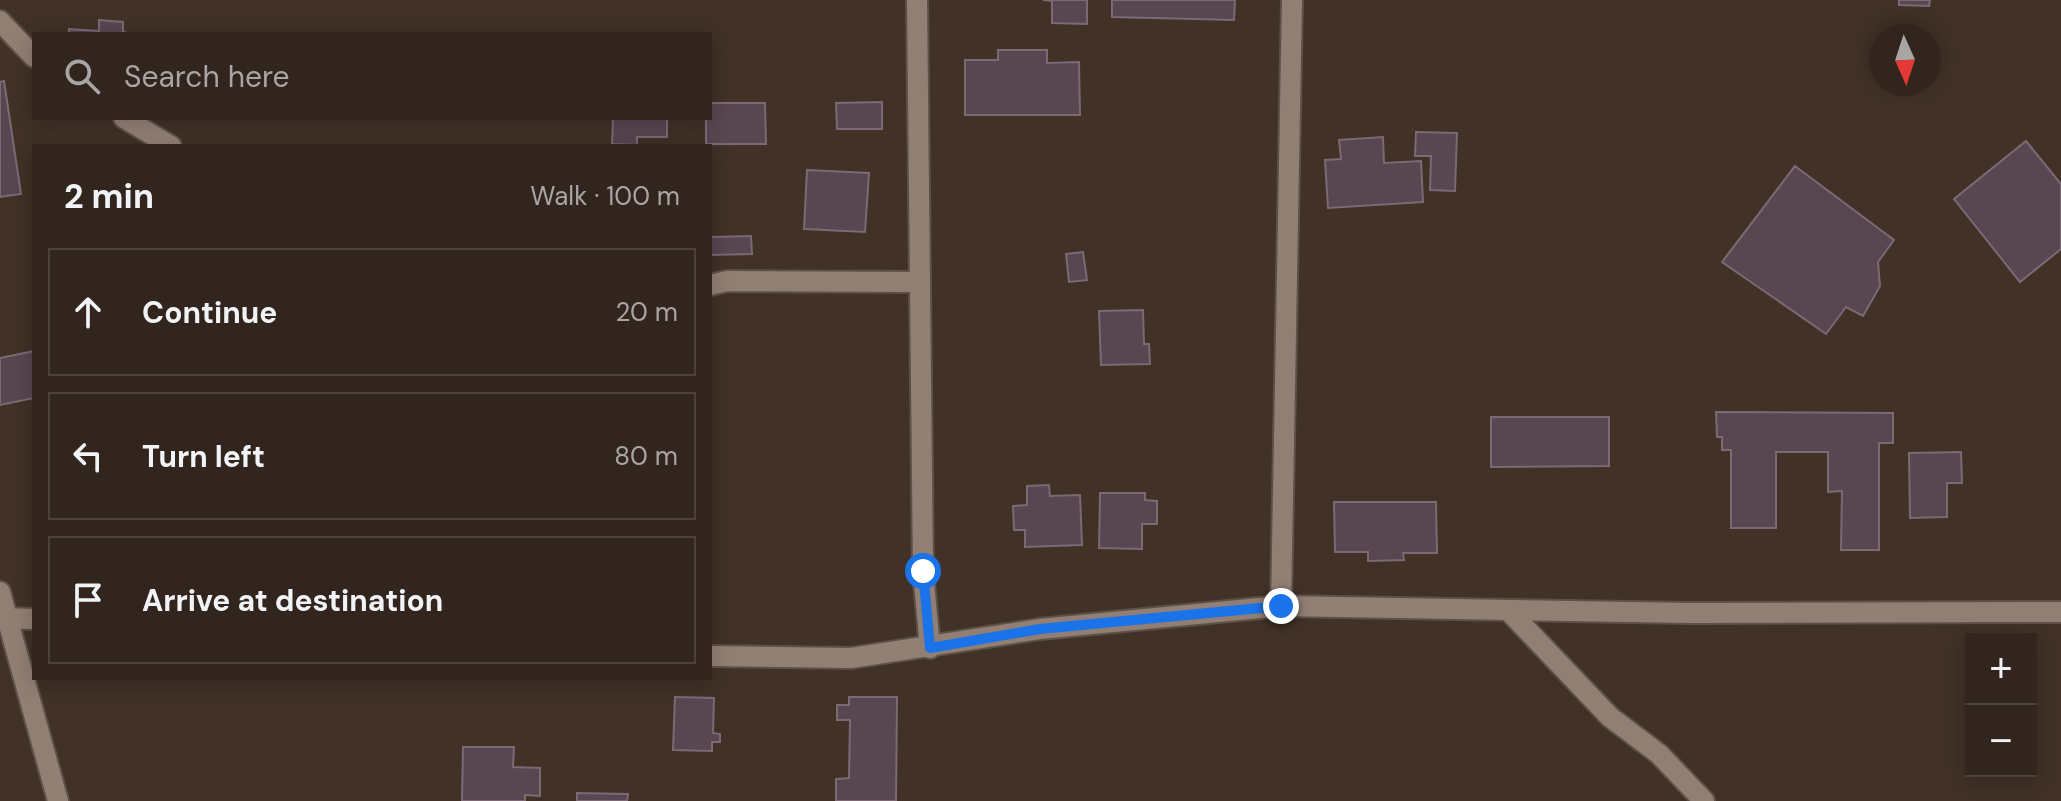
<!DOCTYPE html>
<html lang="en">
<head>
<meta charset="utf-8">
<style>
	body { margin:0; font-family:"DM Sans",sans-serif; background:#3d312a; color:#f1f3f6 }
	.controls { position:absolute; right:24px; bottom:24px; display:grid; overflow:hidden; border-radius:0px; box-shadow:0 4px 20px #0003 }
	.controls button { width:72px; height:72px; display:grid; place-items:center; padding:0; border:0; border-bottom:2px solid #4c423b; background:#31251d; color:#f1f3f6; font:40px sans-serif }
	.compass { position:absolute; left:1869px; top:24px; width:72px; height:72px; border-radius:50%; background:#31251d; box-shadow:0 4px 20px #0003; rotate:177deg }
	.stop { position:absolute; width:24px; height:24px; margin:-18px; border:6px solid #1a73e8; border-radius:50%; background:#fff }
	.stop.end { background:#1a73e8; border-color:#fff; box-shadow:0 2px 8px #0008 }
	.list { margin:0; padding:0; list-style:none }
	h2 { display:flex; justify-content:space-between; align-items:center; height:104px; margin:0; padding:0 32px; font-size:34px }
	h2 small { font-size:26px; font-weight:400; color:#a8a5a4 }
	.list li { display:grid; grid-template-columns:52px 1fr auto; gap:24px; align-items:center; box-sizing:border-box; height:128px; margin:0 16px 16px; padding:0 16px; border:2px solid #4c423b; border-radius:0px }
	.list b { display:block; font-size:30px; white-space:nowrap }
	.list em { font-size:26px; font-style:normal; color:#a8a5a4 }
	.icon { flex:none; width:44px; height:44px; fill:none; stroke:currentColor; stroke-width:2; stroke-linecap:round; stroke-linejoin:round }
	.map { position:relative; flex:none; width:2061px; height:801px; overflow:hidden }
	.search { position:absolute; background:#31251d; box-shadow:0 4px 20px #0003; left:32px; top:32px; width:680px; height:88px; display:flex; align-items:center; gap:20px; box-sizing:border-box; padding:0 28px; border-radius:0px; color:#a8a5a4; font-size:30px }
	.panel { position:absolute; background:#31251d; box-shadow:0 4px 20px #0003; left:32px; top:144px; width:680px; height:536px; border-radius:0px }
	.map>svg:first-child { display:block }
	.building { fill:#584651; stroke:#7c6974; stroke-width:2 }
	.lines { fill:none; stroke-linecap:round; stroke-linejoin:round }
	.minor-casing { stroke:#5d5048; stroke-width:24 }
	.minor { stroke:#927f74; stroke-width:20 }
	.route { stroke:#1a73e8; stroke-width:10 }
</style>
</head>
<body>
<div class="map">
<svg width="2061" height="801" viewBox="0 0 2061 801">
	<rect width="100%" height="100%" fill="#413127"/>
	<path class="building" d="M1043,0h44v24l-35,-1v-22z
		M1112,0h123l-1,20 -122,-3z
		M1899,0h31l-1,6 -30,-1z
		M99,20l24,2v10l9,2h-63v-5l30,2z
		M998,50h49v13l32,-1 1,53h-115v-55h33z
		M4,81l17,113 -21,3v-115z
		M882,102v27h-45l-1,-26z
		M710,103h55l1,41h-60v-26h4z
		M613,118h54v19h-30v8l-25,-1z
		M1416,132l41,1 -2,58 -25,-1 1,-34h-16z
		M1383,137l1,26 37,-2 2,41 -95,6 -3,-48 16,-1 -2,-19z
		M2026,141l35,43v65l-41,33 -66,-83z
		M1795,166l99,74 -16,22 2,24 -17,30 -17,-9 -20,27 -104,-72z
		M807,170l62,3 -4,59 -61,-3z
		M751,236l1,18 -42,1v-18z
		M1083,252l4,28 -18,2 -3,-28z
		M1143,310l1,34h5l1,20 -49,1 -2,-54z
		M34,351v47l-34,7v-47z
		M1716,412l177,1v30h-14v107h-38l1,-59 -14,1v-40h-52v76h-45v-78h-9v-13h-5z
		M1491,417h118v49l-118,1z
		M1961,452l1,31h-15v34l-37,1 -1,-65z
		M1049,485l1,11 30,-1 2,50 -57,2v-17h-11l-1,-24 14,-1v-19z
		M1100,493h45v7l12,1v23h-15v25l-43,-1z
		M1334,502h102l1,51h-34l1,7 -36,1v-9h-33z
		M675,697l39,1 -1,35 7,1v8h-8v9l-39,-1z
		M849,697h48l-1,104h-60v-22l13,-1 1,-58h-13v-15h12z
		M463,747h51l-1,20 27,1v28l-15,-1v6h-63z
		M577,793l51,1 -1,7h-50z"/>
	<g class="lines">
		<defs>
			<path id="minor" d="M917,0l6,571 7,77
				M0,21l34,36
				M124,118l47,28
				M710,285l17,-4 193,1
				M0,592l58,209
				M1281,606l11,-606
				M1508,610l102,107 49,37 45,47
				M6,618l28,1
				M710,656l141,2 189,-29 241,-23 409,7 371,-1"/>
		</defs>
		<use href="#minor" class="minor-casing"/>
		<use href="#minor" class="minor"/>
	</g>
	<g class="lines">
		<path class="route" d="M923,571l7,77 110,-19 241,-23"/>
	</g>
</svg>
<div class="controls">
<button>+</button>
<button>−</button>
</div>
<svg class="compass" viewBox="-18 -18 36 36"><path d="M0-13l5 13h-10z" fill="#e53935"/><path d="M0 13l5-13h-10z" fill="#a8a5a4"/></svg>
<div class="stop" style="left:923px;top:571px"></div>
<div class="stop end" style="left:1281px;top:606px"></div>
<div class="search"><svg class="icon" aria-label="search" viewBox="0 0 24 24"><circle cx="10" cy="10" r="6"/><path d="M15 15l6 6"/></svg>Search here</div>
<section class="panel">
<h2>2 min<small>Walk · 100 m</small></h2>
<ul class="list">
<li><svg class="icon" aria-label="ahead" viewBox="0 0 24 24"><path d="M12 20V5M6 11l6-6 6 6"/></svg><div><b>Continue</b></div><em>20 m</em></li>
<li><svg class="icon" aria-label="left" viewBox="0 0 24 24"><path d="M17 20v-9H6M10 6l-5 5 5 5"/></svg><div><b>Turn left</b></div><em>80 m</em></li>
<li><svg class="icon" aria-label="arrive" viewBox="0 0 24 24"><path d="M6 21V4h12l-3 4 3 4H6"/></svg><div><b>Arrive at destination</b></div></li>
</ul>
</section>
</div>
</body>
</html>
